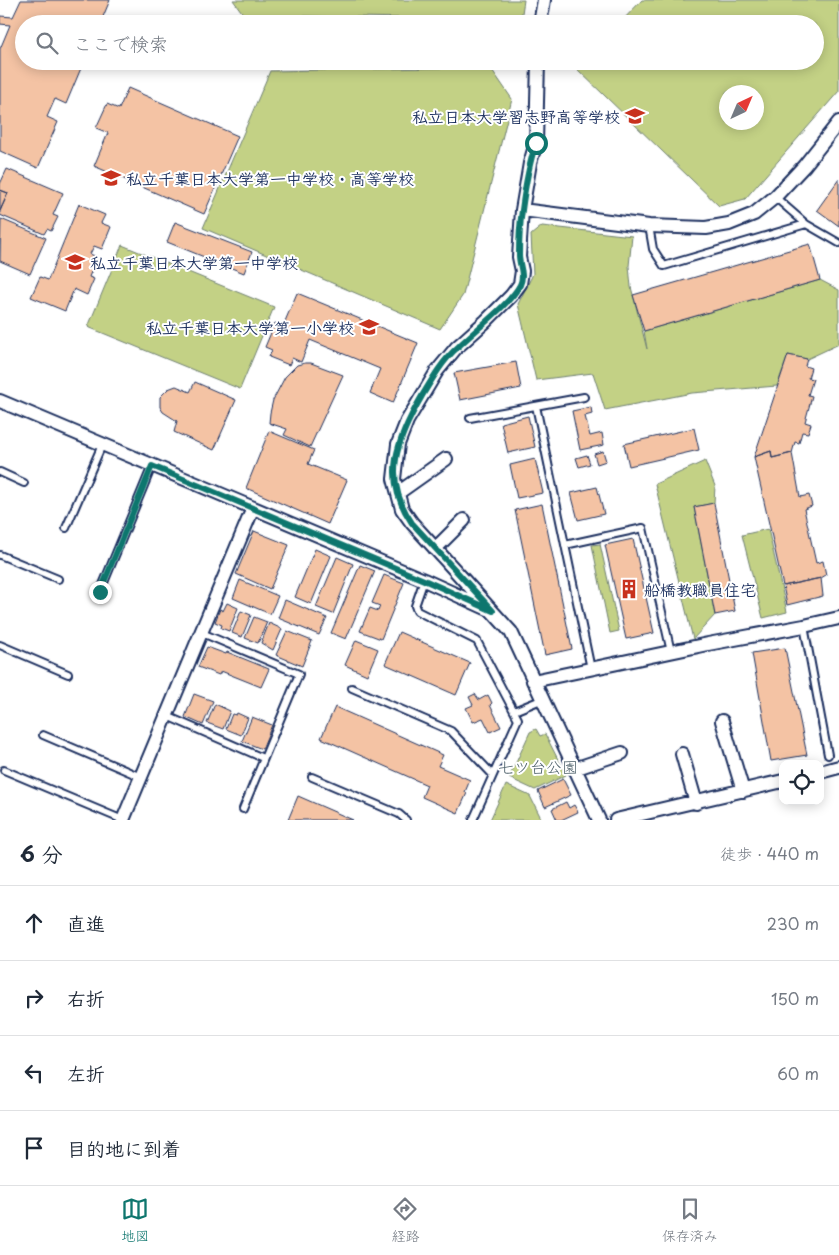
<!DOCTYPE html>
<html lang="ja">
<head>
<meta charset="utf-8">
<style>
	body { margin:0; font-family:"Playpen Sans","Klee One",sans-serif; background:#f6f6f7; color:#1f2937 }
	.controls { position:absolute; right:15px; bottom:15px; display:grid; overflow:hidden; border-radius:10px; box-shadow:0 2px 12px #0003 }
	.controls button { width:45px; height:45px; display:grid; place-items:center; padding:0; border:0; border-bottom:1px solid #e0e1e3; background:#fff; color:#1f2937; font:25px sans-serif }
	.compass { position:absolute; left:719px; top:85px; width:45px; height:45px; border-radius:50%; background:#fff; box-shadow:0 2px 12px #0003; rotate:44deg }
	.stop { position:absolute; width:15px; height:15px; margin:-11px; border:4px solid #0f766e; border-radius:50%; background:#fff }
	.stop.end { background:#0f766e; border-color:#fff; box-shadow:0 1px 5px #0008 }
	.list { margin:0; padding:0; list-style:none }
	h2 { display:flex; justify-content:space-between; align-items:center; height:65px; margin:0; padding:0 20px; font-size:21px }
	h2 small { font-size:16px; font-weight:400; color:#747a83 }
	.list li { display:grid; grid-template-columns:32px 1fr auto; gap:15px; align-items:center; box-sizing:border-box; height:75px; padding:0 20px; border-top:1px solid #e0e1e3 }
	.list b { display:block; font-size:19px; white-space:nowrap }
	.list em { font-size:16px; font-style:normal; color:#747a83 }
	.icon { flex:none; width:28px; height:28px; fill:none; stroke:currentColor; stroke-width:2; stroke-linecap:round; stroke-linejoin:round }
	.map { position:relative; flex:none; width:839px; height:820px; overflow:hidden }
	.search { position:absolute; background:#fff; box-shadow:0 2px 12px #0003; left:15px; right:15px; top:15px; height:55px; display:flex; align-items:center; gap:12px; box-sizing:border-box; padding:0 18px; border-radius:28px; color:#747a83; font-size:19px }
	.sheet { height:365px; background:#fff }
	nav { display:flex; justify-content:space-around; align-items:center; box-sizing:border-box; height:70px; border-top:1px solid #e0e1e3; background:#fff; font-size:14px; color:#747a83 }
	nav a { display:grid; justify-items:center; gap:2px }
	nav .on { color:#0f766e }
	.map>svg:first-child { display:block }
	.green { fill:#c3d185; stroke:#6f8072; fill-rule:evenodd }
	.building { fill:#f4c3a4; stroke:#1b2f5e }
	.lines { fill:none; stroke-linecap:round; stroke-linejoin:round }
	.lane-casing { stroke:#1b2f5e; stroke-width:10 }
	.street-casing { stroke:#1b2f5e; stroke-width:16 }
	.lane { stroke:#fff; stroke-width:6 }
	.street { stroke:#fff; stroke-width:12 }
	.route { stroke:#0f766e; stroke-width:6 }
	.labels { text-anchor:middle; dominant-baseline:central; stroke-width:4; stroke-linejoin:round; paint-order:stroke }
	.poi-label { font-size:16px; font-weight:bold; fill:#1b2f5e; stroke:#fff; text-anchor:start }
	.park-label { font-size:16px; fill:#4d606a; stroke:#fff }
</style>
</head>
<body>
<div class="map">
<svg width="839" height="820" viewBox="0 0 839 820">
	<rect width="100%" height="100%" fill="#fff"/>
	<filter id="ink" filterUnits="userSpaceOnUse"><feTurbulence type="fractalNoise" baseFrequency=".02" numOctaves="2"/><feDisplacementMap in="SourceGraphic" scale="10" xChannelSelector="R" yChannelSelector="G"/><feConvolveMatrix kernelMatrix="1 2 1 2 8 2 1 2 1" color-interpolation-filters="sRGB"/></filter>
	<g filter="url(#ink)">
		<path class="green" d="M233,0h291l-3,20 -277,-5z
			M642,0h197v91l-94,108 -26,7 -143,-138 6,-7h233v-37h-196zM726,92h30v30h-30z
			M490,67l22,32 -49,196 -23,34 -237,-101 67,-157z
			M542,226l90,10 -3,30 2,21 16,62 -3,-18 176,-51 19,10v54l-32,15 -19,-4 -11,31 -85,7 -87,17 -12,-37 -57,7 -18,-76 15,-30 -2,-39z
			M122,245l152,62 -34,82 -152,-62z
			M705,461l10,25 -1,17 -20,4 21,108 -22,24 -38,-155z
			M768,529l19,83 -24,6 -21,-83z
			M600,544l19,87 -9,2 -18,-88z
			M536,729l4,7 5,-2 21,41 -31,15 -26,-12 21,-46z
			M506,785l24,11 12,24h-52z"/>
		<path class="building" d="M21,0h89l-10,24h-76v37h60l-18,43 -11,-5 -8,18 11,5 -20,46 -38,-17v-102l10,-24 -10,-1v-8l13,1z
			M128,88l110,48 -34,78 -110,-48 14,-33 -12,-5 11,-24 12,5z
			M7,169l56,24 -10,22 5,2 -7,14 -4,-2 -3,5 -44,-19v-4l8,-18 -8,-3v-6z
			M839,179v47l-22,-16z
			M0,190l8,3 -8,18z
			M79,204l26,11 -4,8 10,4 -9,22 -8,-3 -4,8 7,3 -8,20 5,2 -7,16 -13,-6 -9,22 -34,-14 9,-20 8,3z
			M1,219l45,19 -16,36 -30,-13z
			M175,222l77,30 -8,21 -77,-31z
			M810,244l10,36 -176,51 -11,-36z
			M297,293l121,50 -25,60 -23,-10 10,-24 -70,-29 -9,22 -9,-4 -3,7 -20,-8 3,-7 -7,-3 10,-24 8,3z
			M788,355l19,4 -2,7 6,2 -3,10 5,1 -5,16 4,1 -7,26 6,2 -3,9 -6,-1 -3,11 -4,-1 -3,11 -20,5 -1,-7 -17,6z
			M516,362l5,26 -61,12 -6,-27z
			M305,363h6l32,12 -33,72 -26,-12 3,-6 -18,-6 1,-10 3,-13 12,-23 12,-12z
			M195,382l41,18 -22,50 -40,-18 3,-11 -14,-9 -3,-5v-10l8,-8 8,-3 14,6z
			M591,407l1,7 -7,2 5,20 12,-3 2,12 -24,5 -8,-39z
			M528,416l7,31 -27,6 -7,-30z
			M694,428l5,22 -70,16 -5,-22z
			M269,431l45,19 -6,14 39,16 -19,44 -82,-36z
			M603,451l3,10 -9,3 -3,-10z
			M771,451l1,7 20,-5 8,44 9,-2 3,11 -8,3 12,54 7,-2 3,14 -5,3 -38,8 -29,-129z
			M587,455l3,9 -11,3 -3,-9z
			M535,459l8,34 -26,5 -7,-33z
			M597,487l7,27 -26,6 -7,-27z
			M714,503l21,108 -20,4 -21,-108z
			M542,504l30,145 -27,6 -30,-145z
			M254,531l35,14 -19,44 -34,-15z
			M633,539l21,94 -28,6 -21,-94z
			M315,549l16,7 -20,48 -16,-7z
			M337,557l16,7 -20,50 -17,-7z
			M360,565l15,6 -29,68 -15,-6z
			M384,575l20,8 -23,56 -21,-8 10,-23 8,3 2,-5 -8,-3z
			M821,578l2,18 -36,9 -4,-19z
			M240,580l38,16 -8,18 -37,-16z
			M285,600l42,18 -8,17 -41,-17z
			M227,603l11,5 -9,23 -8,-3 1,-3 -7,-3 5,-13 3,2z
			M241,611l10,4 -9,22 -10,-4z
			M254,617l13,5 -9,21 -13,-5z
			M269,623l13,6 -9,21 -12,-7z
			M287,631l25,10 -10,25 -26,-11z
			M399,632l71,31 -14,32 -71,-31z
			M356,640l22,9 -11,26 -22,-10z
			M207,647l19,7 1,-2 42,17 -8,18 -40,-16 -2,4 -21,-8z
			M785,648l22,107 -36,6 -19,-108z
			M194,694l19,7 -10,24 -18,-8z
			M475,694l4,6 9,-5 4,8 -2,2 11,22 -11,5 -7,-14 -10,4 -7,-14 7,-3 -4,-8z
			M215,704l15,7 -7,18 -16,-6z
			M335,707l108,48 -5,11 32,14 -5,12 2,1 -9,20 -36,-16 5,-12 -106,-47z
			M237,713l11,5 -7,17 -15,-6 6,-15 4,1z
			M252,717l20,8 -10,24 -20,-8z
			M563,779l8,16 -26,12 -7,-16z
			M298,796l55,24h-65z
			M566,802l3,6 5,-3 4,7 -17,8h-4l-5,-11z"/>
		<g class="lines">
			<defs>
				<path id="lane" d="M806,224l33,19
					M649,226l4,23 11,17 142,-42 -31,-27
					M536,406l55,263
					M470,418l114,-21
					M0,472l24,11
					M66,528l36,-83
					M565,545l78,-17 28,124
					M0,555l58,24
					M424,580l-9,26 2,5 60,30 41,78 -45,101
					M100,592l52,-126
					M804,626l24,129
					M202,633l97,41 -56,135
					M0,645l68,29
					M352,688l99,43 42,44
					M514,711l27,-11
					M167,716l96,42
					M43,735l98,42
					M4,770l119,50
					M312,777l87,37 7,6"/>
				<path id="street" d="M540,24l4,-24
					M538,61l-2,82 -6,20 -8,47 -3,47 3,14 -2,13 -9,12 -25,25 -30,27 -19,23 -30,50 -9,23 -4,35 8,30 10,14 99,109 88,188
					M522,210l127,16 57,2 23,-4 25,-10 21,-17 29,-31 35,-44
					M0,401l424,179 64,29
					M398,493l48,-34
					M435,549l29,-29
					M533,681l175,-37 96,-18 35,-8
					M722,721l21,70
					M682,754l14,49
					M574,769l48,-16
					M820,772l19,-5
					M123,820l130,-312
					M616,820l167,-39"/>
			</defs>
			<use href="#lane" class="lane-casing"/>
			<use href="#street" class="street-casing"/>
			<use href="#lane" class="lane"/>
			<use href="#street" class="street"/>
		</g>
	</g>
	<g class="lines" filter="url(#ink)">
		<path class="route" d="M100,592l52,-126 272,114 69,31 -81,-88c-31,-45 -15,-84 10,-127 10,-17 21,-36 36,-49 16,-16 52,-43 62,-62 5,-11 -1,-19 -1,-30 0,-15 1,-31 3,-45 3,-23 7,-46 14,-67"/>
	</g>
	<defs>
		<symbol id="school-bare" viewBox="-9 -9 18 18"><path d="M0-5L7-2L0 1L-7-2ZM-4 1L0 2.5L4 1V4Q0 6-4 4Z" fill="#c8321e" stroke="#fff" stroke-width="2.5" paint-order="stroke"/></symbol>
		<symbol id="building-bare" viewBox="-9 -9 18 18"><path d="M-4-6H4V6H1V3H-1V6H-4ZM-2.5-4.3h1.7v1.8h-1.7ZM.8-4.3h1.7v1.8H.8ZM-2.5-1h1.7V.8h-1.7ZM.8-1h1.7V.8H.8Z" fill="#c8321e" stroke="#fff" stroke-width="2.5" paint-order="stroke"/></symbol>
	</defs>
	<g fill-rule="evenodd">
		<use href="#school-bare" x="621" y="102" width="28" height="28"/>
		<use href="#school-bare" x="97" y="164" width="28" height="28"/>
		<use href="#school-bare" x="61" y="248" width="28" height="28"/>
		<use href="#school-bare" x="355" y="313" width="28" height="28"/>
		<use href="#building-bare" x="615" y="575" width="28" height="28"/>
	</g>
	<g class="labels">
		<g class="poi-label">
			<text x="620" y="116" text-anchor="end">私立日本大学習志野高等学校</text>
			<text x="126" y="178">私立千葉日本大学第一中学校・高等学校</text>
			<text x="90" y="262">私立千葉日本大学第一中学校</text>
			<text x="354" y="327" text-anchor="end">私立千葉日本大学第一小学校</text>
			<text x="644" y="589">船橋教職員住宅</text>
		</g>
		<g class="park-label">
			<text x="538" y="766">七ツ台公園</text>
		</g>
	</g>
</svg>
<div class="controls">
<button><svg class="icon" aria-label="locate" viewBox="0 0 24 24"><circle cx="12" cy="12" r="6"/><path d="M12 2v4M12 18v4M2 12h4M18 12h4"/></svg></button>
</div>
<svg class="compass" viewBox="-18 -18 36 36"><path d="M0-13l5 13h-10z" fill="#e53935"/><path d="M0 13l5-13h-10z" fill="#747a83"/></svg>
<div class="stop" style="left:536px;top:143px"></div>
<div class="stop end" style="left:100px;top:592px"></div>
<div class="search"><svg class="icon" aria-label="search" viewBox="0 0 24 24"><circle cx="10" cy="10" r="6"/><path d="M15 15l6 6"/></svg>ここで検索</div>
</div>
<section class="sheet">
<h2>6 分<small>徒歩 · 440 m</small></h2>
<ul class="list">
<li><svg class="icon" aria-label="ahead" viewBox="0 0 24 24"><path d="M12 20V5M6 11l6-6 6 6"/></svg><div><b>直進</b></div><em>230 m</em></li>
<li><svg class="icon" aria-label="right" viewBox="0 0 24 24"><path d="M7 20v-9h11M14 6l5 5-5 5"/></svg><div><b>右折</b></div><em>150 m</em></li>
<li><svg class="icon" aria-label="left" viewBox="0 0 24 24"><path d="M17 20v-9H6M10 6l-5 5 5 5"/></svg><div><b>左折</b></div><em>60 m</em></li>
<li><svg class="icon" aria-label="arrive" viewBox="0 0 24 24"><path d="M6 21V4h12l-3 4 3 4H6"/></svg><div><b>目的地に到着</b></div></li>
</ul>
</section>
<nav>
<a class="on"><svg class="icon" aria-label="map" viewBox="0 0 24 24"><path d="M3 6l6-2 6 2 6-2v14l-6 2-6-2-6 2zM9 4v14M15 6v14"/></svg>地図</a>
<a><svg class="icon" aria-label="directions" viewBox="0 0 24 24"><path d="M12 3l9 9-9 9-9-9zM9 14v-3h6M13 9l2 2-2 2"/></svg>経路</a>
<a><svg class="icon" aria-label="saved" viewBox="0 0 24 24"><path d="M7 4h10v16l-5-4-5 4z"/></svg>保存済み</a>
</nav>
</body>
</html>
